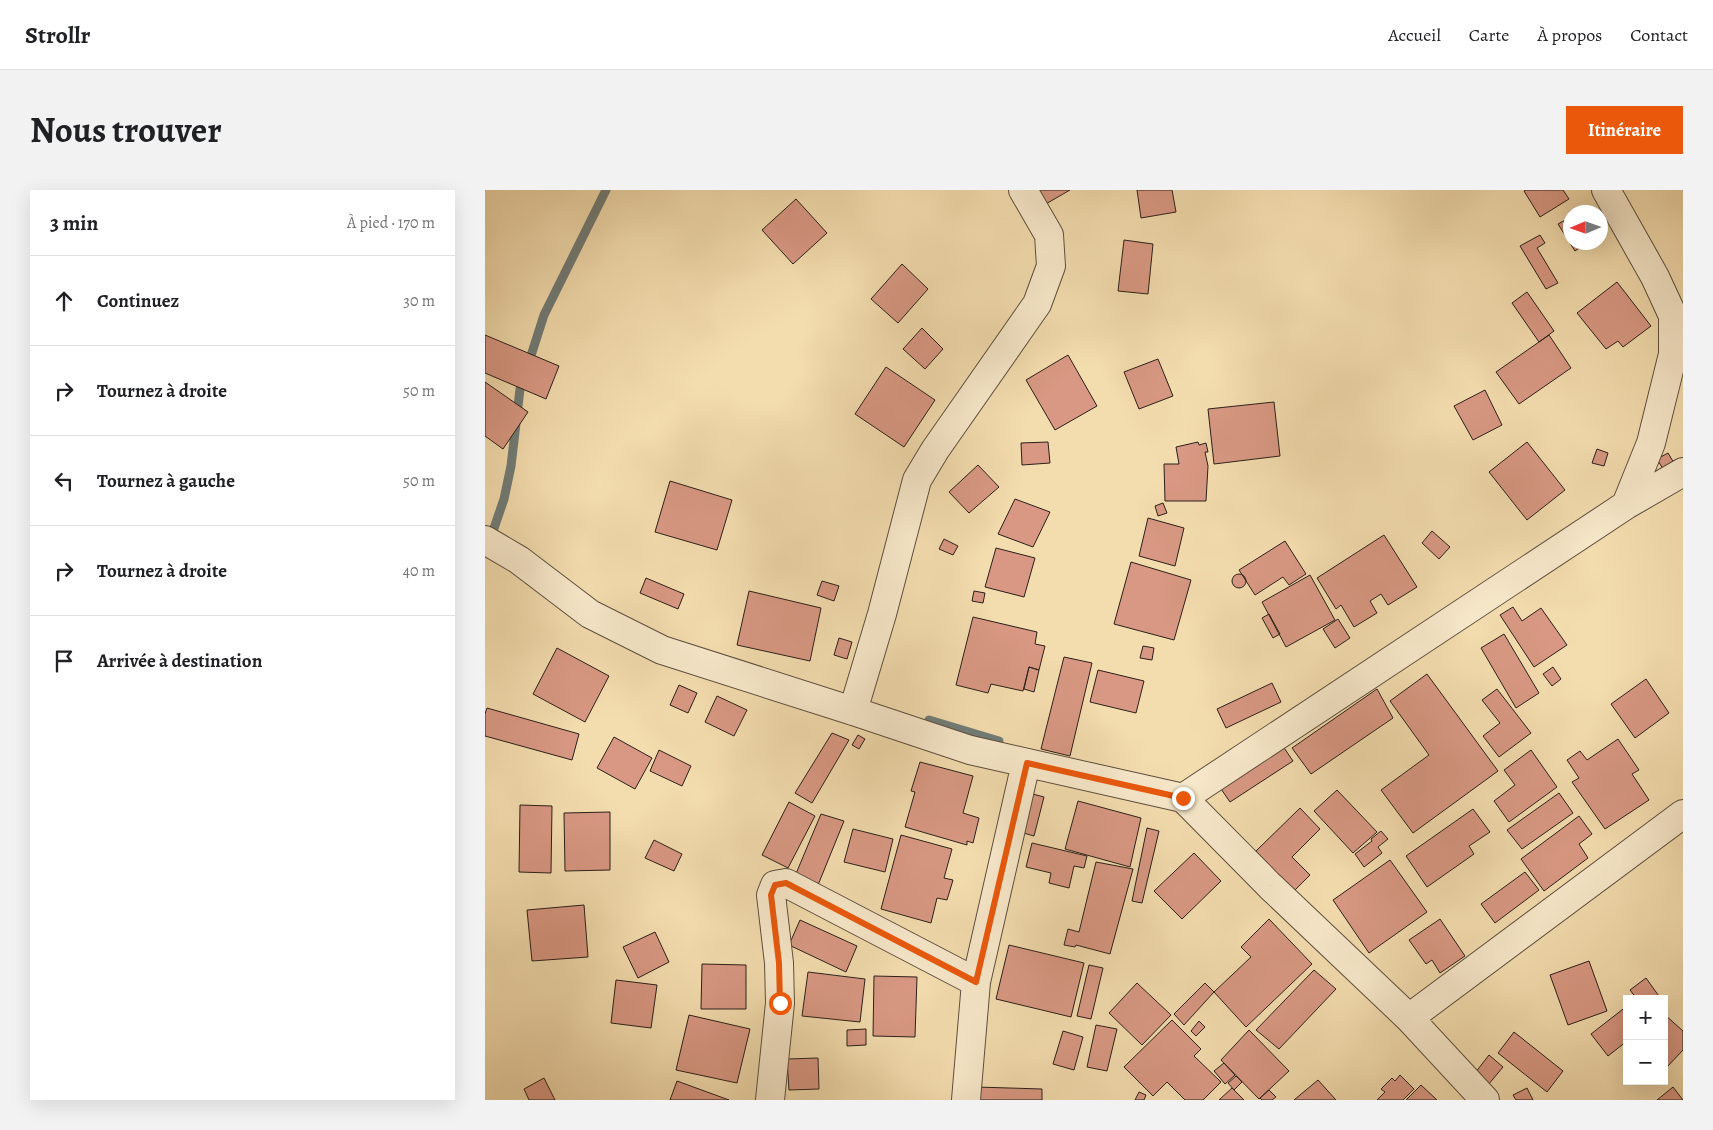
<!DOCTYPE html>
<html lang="fr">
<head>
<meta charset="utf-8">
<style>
	body { margin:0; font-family:Alegreya,serif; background:#f2f2f2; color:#202124 }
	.controls { position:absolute; right:15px; bottom:15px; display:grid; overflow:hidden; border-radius:0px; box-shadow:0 5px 20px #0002 }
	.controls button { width:45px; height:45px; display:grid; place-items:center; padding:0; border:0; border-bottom:1px solid #e0e0e0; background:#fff; color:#202124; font:25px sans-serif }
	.compass { position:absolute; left:1078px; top:15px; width:45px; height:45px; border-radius:50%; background:#fff; box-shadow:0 5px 20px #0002; rotate:268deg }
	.stop { position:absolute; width:15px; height:15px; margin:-11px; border:4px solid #ea580c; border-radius:50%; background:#fff }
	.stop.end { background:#ea580c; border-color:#fff; box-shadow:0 1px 5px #0008 }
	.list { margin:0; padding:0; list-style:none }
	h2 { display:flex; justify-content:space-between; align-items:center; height:65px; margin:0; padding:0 20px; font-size:21px }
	h2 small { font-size:16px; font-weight:400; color:#757577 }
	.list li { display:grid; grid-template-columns:32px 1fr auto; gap:15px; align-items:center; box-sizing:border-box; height:90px; padding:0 20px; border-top:1px solid #e0e0e0 }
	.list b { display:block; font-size:19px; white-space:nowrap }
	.list em { font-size:16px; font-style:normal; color:#757577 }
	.icon { flex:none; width:28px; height:28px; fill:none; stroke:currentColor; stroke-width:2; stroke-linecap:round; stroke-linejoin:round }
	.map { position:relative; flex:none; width:1198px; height:910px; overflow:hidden; border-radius:0px }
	header { display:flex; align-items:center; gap:30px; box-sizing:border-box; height:70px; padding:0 25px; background:#fff; border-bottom:1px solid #e0e0e0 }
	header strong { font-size:24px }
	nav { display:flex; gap:28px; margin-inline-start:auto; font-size:18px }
	.intro { display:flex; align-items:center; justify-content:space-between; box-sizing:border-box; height:120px; padding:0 30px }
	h1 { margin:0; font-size:35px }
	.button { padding:12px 22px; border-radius:0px; background:#ea580c; color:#fff; font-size:18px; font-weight:700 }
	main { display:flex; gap:30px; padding:0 30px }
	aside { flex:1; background:#fff; border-radius:0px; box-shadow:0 5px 20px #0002 }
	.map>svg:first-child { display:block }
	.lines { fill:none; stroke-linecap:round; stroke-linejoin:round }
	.stream { stroke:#717c77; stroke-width:9 }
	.building { fill:#d89883; stroke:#2b2019 }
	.minor-casing { stroke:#5d4f3e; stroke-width:30 }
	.minor { stroke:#f7e8ca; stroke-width:28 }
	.route { stroke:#ea580c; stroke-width:6 }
</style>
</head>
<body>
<header>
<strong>Strollr</strong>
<nav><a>Accueil</a><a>Carte</a><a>À propos</a><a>Contact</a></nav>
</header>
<div class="intro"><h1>Nous trouver</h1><a class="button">Itinéraire</a></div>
<main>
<aside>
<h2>3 min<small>À pied · 170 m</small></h2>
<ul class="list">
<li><svg class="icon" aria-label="ahead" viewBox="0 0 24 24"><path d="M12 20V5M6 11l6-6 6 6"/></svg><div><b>Continuez</b></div><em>30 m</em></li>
<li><svg class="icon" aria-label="right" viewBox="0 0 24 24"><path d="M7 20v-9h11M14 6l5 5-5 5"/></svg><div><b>Tournez à droite</b></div><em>50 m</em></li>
<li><svg class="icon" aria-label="left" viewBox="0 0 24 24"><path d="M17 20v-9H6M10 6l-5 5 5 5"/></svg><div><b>Tournez à gauche</b></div><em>50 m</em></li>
<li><svg class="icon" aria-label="right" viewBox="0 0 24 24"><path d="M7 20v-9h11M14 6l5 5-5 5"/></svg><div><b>Tournez à droite</b></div><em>40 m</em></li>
<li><svg class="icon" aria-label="arrive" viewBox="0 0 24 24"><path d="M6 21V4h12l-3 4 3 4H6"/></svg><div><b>Arrivée à destination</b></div></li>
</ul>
</aside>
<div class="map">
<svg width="1198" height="910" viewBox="0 0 1198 910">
	<rect width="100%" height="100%" fill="#f3dcae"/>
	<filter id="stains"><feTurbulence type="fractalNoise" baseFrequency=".004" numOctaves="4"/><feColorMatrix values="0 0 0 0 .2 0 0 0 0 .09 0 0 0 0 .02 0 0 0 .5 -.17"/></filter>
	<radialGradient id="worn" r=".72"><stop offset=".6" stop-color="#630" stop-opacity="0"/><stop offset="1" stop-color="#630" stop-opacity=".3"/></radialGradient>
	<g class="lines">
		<path class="stream" d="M43,175l16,-50 62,-125
			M5,350l14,-41 7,-33 9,-77 4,-12
			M444,530l70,21"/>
	</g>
	<path class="building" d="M550,0h35l-26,15z
		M652,0h35l4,22 -35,6z
		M1041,0h37l6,9 -29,18 -16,-26z
		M311,9l31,34 -34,31 -31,-34z
		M1086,27v25h17l-13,9 -17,-27z
		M1055,45l5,8 -8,5 21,35 -12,6 -26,-43z
		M639,50l29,4 -5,50 -30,-3z
		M417,74l26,25 -30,34 -27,-24z
		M1132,92l34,44 -28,21 -5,-6 -12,8 -29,-36z
		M1042,102l27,39 -15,11 -27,-39z
		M437,138l21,21 -18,20 -22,-20z
		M0,145l74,31 -13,33 -61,-26z
		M1064,145l22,33 -52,36 -23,-32z
		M583,165l29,51 -42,24 -29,-50z
		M673,169l15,37 -34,13 -15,-37z
		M401,177l49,33 -31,47 -49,-33z
		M0,192l43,30 -25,37 -18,-13z
		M1000,200l17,35 -29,15 -19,-34z
		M789,212l6,54 -66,8 -6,-55z
		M563,252l2,21 -28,2 -1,-22z
		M713,252l1,3 7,-2 2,9h-3l3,14 -2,35h-41l-1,-37h15l-3,-17z
		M1042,252l38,48 -38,30 -38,-48z
		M1112,259l11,4 -4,13 -12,-3z
		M1183,263l6,10 -11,6 -6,-10z
		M493,275l21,22 -30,26 -20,-21z
		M185,291l62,19 -15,50 -62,-18z
		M530,309l35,13 -17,35 -35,-13z
		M678,313l4,10 -9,3 -3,-10z
		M663,328l36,10 -9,38 -36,-10z
		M947,341l18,16 -11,12 -17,-16z
		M899,345l33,52 -29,18 -7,-11 -11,7 7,12 -23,14 -13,-22 -5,4 -19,-31z
		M459,349l14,7 -5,9 -14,-6z
		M800,351l21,33 -17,11 -6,-8 -28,18 -16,-25z
		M511,358l39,10 -11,39 -39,-10z
		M646,372l60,18 -17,60 -60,-16z
		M747 391a7 7 0 1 1 14 0a7 7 0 1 1-14 0Z
		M825,385l25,45 -49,27 -24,-45z
		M161,388l38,16 -6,15 -38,-16z
		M337,391l17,5 -5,15 -17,-6z
		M264,401l72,17 -11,53 -73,-16z
		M489,401l11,2 -2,10 -11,-2z
		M1028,417l9,14 19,-13 26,37 -33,22 -34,-52z
		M784,424l11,20 -7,4 -11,-20z
		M488,427l64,15 -2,12 10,2 -6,24 -10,-3 -6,24 -32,-7 -3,9 -32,-8z
		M853,429l12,19 -15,10 -12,-19z
		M1019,444l35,59 -23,15 -35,-60z
		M354,448l13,4 -5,17 -13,-4z
		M658,456l11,2 -2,12 -12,-2z
		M72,458l52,28 -24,46 -52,-28z
		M579,467l28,6 -22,93 -29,-7z
		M544,477l10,3 -5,22 -10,-3z
		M1068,477l8,12 -9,7 -9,-12z
		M613,480l46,11 -8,32 -46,-11z
		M942,484l71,97 -85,62 -32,-43 48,-35 -39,-54z
		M1161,489l23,34 -34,25 -24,-34z
		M787,493l9,19 -55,26 -9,-19z
		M194,495l18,8 -9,20 -18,-8z
		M892,499l16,29 -82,56 -19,-26z
		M1012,499l34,44 -32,24 -16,-21 17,-13 -18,-23z
		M232,506l30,14 -13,26 -29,-14z
		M2,518l92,26 -7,26 -87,-24v-22z
		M347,543l17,7 -37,63 -17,-10z
		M373,545l7,4 -6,10 -7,-4z
		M129,547l38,21 -17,31 -38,-21z
		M1133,549l21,31 -7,4 17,26 -44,29 -33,-47 7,-4 -12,-18 13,-9 7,9z
		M795,552l13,19 -63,41 -13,-19z
		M174,560l32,16 -9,20 -32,-15z
		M1046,560l26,37 -48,35 -15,-21 21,-16 -11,-15z
		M435,572l53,14 -10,37 16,5 -6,25 -6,-2v4l-62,-18 10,-35 -4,-1z
		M852,600l40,42 -24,21 -39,-42z
		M544,603l15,4 -10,39 -14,-4z
		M1074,603l14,20 -51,36 -15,-19z
		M593,611l63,17 -11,49 -65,-18z
		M304,612l26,14 -27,52 -26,-13z
		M35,615l32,1 -1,67 -32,-1z
		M815,618l20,21 -28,28 18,18 -16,16 -38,-40z
		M988,619l17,23 -21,14 5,8 -47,33 -21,-31z
		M125,622v58l-45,1 -1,-58z
		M336,624l23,7 -28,69 -21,-14z
		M1094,626l13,18 -13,10 9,14 -44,33 -23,-32z
		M662,638l12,3 -17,72 -10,-2z
		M368,639l40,10 -8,33 -41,-10z
		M896,641l7,8 -10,8 4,6 -18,14 -9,-13 17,-13 -1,-2z
		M416,645l51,14 -8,29 9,2 -6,20 -10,-2 -6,25 -50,-14z
		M169,650l28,14 -8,17 -29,-13z
		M547,653l55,13 -3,12 -10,-2 -5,22 -20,-5 2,-10 -25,-6z
		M709,663l27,28 -39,38 -28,-28z
		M905,670l37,52 -58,41 -36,-53z
		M611,672l37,7 -23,85 -34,-9 -1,2 -11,-2 4,-16 11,3z
		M1040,682l14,18 -44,33 -14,-19z
		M99,715l4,52 -56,4 -5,-51z
		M784,729l43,45 -66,63 -32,-35 37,-35 -10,-10z
		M955,729l25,37 -25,17 -8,-13 -6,4 -17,-24z
		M315,730l57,26 -11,26 -57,-27z
		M170,742l14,30 -31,16 -15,-31z
		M524,755l75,18 -13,54 -75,-18z
		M1104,771l18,50 -39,14 -18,-50z
		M217,774l44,1v44h-45z
		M604,775l14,3 -12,51 -14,-3z
		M829,780l22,19 -57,60 -23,-19z
		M323,782l57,7 -5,43 -58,-6z
		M389,786l43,1 -2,60 -42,-1z
		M1161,788l15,21h-24l-7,-9z
		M131,790l41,5 -6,43 -40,-5z
		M652,793l34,32 -29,30 -33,-32z
		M720,793l9,9 -30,33 -10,-11z
		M1142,816v35l-19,15 -17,-22z
		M1179,824l19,17v19l-17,18 -2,-2z
		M204,825l61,14 -13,54 -61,-13z
		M687,830l29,29 -7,7 27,26 -18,18h-18l-18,-18 -14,14 -29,-29z
		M714,831l6,6 -9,9 -5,-5z
		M611,835l21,4 -10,42 -20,-4z
		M381,839v16l-19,1v-16z
		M764,840l40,41 -30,28 -38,-39z
		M578,841l20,6 -9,33 -21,-6z
		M1029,842l49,39 -16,21 -49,-39z
		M1004,865l14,12 -15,18 -13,-12z
		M333,868l1,31 -30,1 -2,-31z
		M739,873l11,12 -10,9 -11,-13z
		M915,885l14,14 -11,11h-26l8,-8 -4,-3 11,-11 3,3z
		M751,886l6,6 -8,8 -6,-7z
		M59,888l11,22h-26l-5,-11z
		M833,890l18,20h-42z
		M192,891l52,19h-59z
		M936,895l16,15h-31z
		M491,897l66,2v11h-67z
		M1188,897l10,13h-26z
		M747,898l12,12h-25z
		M1042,898l6,12h-17l-3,-5z
		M784,900l7,7 -4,3h-10l-2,-2z
		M654,902l7,3 -2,5h-9z"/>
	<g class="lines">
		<defs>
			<path id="minor" d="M1121,0l49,87 18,39v38l-22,89 -25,62
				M0,350l34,20 71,54 72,36 191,61 117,39 213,48
				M368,521l29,-97 35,-134 18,-30 102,-146 14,-38 -2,-31 -26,-45
				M924,828l274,-204
				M285,910l10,-97 -1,-40 -8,-68 4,-10 11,-2 190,99
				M481,910l10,-118 50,-219
				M1000,910l-76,-82 -139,-132 -87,-88 443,-293 57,-33"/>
		</defs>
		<use href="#minor" class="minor-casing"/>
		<use href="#minor" class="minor"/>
	</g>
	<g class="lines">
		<path class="route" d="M295,813l-1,-40 -8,-68 4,-10 11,-2 190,99 51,-219 156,35"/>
	</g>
	<rect width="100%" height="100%" filter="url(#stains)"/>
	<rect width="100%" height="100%" fill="url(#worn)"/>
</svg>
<div class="controls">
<button>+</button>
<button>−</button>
</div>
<svg class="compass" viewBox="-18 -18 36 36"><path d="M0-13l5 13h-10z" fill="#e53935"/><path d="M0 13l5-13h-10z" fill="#757577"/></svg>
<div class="stop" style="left:295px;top:813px"></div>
<div class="stop end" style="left:698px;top:608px"></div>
</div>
</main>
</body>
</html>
